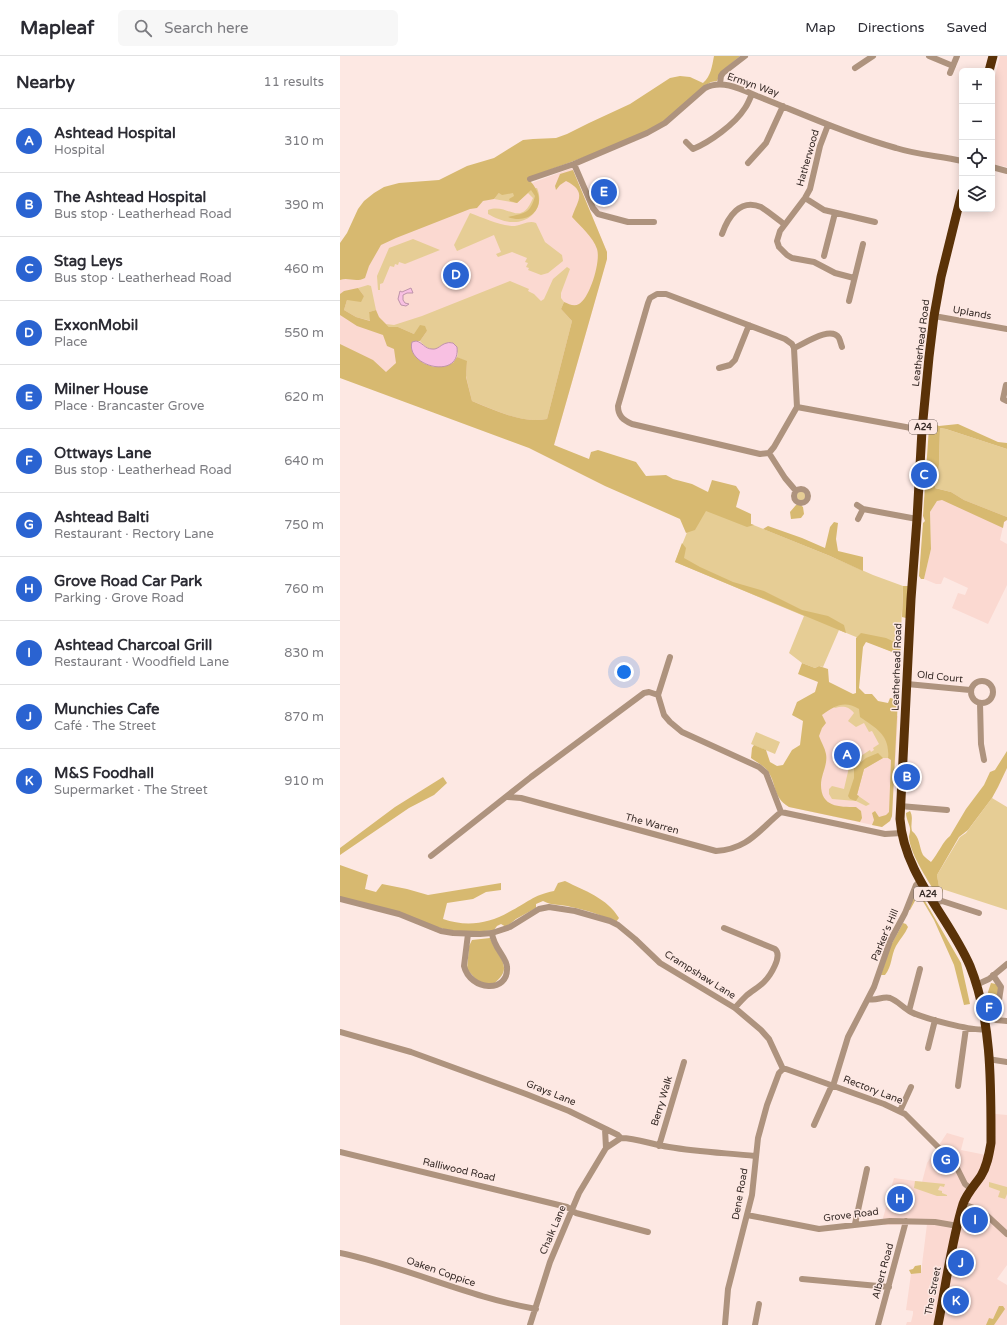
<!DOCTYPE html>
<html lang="en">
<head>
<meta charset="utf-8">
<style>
	body { margin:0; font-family:"Varela Round",sans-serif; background:#f7f7f7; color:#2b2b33 }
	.controls { position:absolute; right:12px; top:12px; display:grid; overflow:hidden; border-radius:6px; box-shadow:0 2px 10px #0003 }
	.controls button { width:36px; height:36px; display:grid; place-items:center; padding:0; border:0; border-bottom:1px solid #e1e1e2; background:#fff; color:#2b2b33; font:20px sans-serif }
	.you { position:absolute; left:284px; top:616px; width:14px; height:14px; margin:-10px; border:3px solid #fff; border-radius:50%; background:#1a73e8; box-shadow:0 0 0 6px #1a73e833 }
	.badge { display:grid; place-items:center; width:26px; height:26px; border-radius:50%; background:#2a63d1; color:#fff; font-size:13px; font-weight:700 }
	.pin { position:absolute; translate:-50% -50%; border:2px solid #fff; box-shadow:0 1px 4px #0006 }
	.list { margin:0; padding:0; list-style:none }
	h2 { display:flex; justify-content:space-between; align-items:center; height:52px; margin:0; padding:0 16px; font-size:17px }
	h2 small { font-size:13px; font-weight:400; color:#7c7c81 }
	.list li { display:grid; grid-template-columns:26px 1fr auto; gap:12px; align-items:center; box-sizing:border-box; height:64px; padding:0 16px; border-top:1px solid #e1e1e2 }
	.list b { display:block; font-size:15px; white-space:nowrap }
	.list p { margin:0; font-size:13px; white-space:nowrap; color:#7c7c81 }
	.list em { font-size:13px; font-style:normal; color:#7c7c81 }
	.icon { flex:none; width:22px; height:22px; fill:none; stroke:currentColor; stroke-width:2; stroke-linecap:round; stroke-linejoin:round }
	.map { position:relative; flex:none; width:667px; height:1269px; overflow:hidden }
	header { display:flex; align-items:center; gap:24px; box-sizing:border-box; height:56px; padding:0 20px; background:#fff; border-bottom:1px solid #e1e1e2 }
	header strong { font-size:19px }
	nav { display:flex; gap:22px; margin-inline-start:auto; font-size:14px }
	.search { width:280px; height:36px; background:#f7f7f7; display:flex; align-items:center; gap:10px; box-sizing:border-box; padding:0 14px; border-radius:6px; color:#7c7c81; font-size:15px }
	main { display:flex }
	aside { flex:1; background:#fff }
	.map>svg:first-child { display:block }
	.built { fill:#fbd9d1 }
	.green { fill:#e6cd95 }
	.forest { fill:#d7b970 }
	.water { fill:#f8c0e2; stroke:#be93aa }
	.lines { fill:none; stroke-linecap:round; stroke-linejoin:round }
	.minor { stroke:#ae937e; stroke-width:6 }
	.highway { stroke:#5a3208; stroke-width:9 }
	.labels { text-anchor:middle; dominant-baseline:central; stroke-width:3; stroke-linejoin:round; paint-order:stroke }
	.shield { fill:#fde8e3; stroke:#72635f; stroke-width:1 }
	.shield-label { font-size:9px; font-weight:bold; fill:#362a26 }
	.street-label { font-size:10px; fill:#362a26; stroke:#fde8e3 }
</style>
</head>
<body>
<header>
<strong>Mapleaf</strong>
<div class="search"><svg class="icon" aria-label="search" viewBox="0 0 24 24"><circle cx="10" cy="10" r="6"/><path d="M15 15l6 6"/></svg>Search here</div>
<nav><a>Map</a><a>Directions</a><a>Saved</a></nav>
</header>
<main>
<aside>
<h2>Nearby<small>11 results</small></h2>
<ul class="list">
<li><span class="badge">A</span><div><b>Ashtead Hospital</b><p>Hospital</p></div><em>310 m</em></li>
<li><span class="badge">B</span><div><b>The Ashtead Hospital</b><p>Bus stop · Leatherhead Road</p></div><em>390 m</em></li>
<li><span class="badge">C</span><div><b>Stag Leys</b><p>Bus stop · Leatherhead Road</p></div><em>460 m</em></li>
<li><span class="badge">D</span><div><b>ExxonMobil</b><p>Place</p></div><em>550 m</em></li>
<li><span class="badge">E</span><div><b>Milner House</b><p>Place · Brancaster Grove</p></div><em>620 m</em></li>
<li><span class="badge">F</span><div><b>Ottways Lane</b><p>Bus stop · Leatherhead Road</p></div><em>640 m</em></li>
<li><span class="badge">G</span><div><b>Ashtead Balti</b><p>Restaurant · Rectory Lane</p></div><em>750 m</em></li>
<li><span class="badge">H</span><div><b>Grove Road Car Park</b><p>Parking · Grove Road</p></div><em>760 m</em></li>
<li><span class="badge">I</span><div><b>Ashtead Charcoal Grill</b><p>Restaurant · Woodfield Lane</p></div><em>830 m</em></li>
<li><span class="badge">J</span><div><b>Munchies Cafe</b><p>Café · The Street</p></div><em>870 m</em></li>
<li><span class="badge">K</span><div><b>M&amp;S Foodhall</b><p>Supermarket · The Street</p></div><em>910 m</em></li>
</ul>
</aside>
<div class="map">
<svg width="667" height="1269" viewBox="0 0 667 1269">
	<rect width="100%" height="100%" fill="#fde8e3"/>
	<path class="built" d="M660,0h7v111l-15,-3v-76z
		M232,112l35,84v7l-53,186 -214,-87v-91l54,-33z
		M667,393v71l-3,2 -4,18 7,4v41l-19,39 -36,-16 6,-15 7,2 3,-7 -24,-11 -3,7h-5l-12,-5 7,-30 -1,-37 7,-11z
		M478,626l80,34 -6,100 -2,5 -8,6 -93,-20 -4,-3 16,-54z
		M652,1056l4,2 11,1v150l-10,14 10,6v39l-1,1h-100l1,-3h4l2,-8v-3l-7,-1 5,-36 10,-1 6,-49 -43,1 -1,-7 11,-40 28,4 5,-19 20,-30 17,5 -3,12 25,5z"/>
	<path class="green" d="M197,132c8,18 -6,35 -25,34 -8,0 -17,-4 -24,-8v-4c20,-8 32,19 45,-12l-5,-5 -11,10 -23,-4 5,-6z
		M130,157c14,5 30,13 45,13 7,-1 14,-6 21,-3l9,19 17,13 1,6 -15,12 -7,2 -13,-5 1,-2 -3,-1 2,-4 -3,-1 2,-4 -15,-6 -14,5 -2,-3 5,-2 -7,-17 -37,16 -3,-6z
		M73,183l27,11 -35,14 -6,-2 -1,3 -3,-1 -1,3 -4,-1 -7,17 -3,1v6h-2l-1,-14 12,-28z
		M227,211l3,2 -9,24v5l3,4 -3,7 11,12 -25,98c-25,5 -52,-9 -75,-18l-6,-25 1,-14 -10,-5 1,-4 -12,-10c-11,8 -16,9 -26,-2l7,-10 -13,3 -16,-7h-9l-3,-3 8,1 28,-9 88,-35 19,8 -1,2 6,3 7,7 3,-2 9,-20z
		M28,229l3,1 5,24 -7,2 2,9 -15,-4 -12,-7 3,-10 17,-4 -6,-8z
		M600,372l6,1 61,20v68l-43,-17 -13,-8 -16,-4 4,-24z
		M456.5 440a4.5 4.5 0 1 1 9 0a4.5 4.5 0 1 1-9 0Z
		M359,447l131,53 43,19 30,11 -3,69 -61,-25 -16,37 -4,-1 -4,2 -13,-5 -13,-10 15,-37 -129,-54z
		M501,648c3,0 7,0 10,0 9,2 31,27 35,36 3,6 3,12 2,18h-5l-19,11 -7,26 13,9 -4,2 -10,-5 -24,-2 -3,-5v-5l3,-3 12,3 6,-26 3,2 5,-3 -2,-3 14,-9 1,2 3,-2 -1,-2 6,-4 -7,-13 -3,1 -5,-9 -8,4 -8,-6 6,-8c-6,-7 -11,-7 -19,-5l-1,-1z
		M416,676l24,10 -5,12 -24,-10z
		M652,742l15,9v103l-68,-22 -2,-13 23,-38 6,-4z
		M575,1125l30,3 -1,3 -4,-1 -2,4 4,1v2l5,2v1h-10l-23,-8z
		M649,1126l18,5v7l-2,5 -7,-2 2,-6 -11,-4z"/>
	<path class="forest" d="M374,0h26l-19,16 -4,9 -6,1 -8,5 -45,40 -49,21 -76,28 -2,6c19,21 1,44 -23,35 17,-4 22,-3 27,-21l-4,-6 -14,13 -7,-2 -1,-2 5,-3 -1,-3 -11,2 -3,-2 -5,6 -11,2 -6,7 -7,1 -74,29 -15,7 -12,21 -4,12c-10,5 -16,-1 -25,2v-37l7,-10 11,-24 6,-8 10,-8 10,-6 15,-4 40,-3 28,-14 27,-8 29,-18 10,-1 23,-1 11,-4 22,-11 41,-19 40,-26 10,-2 10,1 13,6c8,-7 9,-17 11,-27z
		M233,114l34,82v7l-53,186 35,14 2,-7 7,-2 38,12 10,14 20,-1 7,4 19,5 16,8 4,-12 24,6 4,6 -4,15 15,7v10l3,1 -7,2 -41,-16 -11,19 -9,3 -6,-14 -75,-33 -76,-38 -189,-70v-34l33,16 13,12 10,-9 -2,-14 -7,-3 -4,-11 -26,-9 -17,-11v-21l4,-3 14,-3 6,8 -3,6 -14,-2 -3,10 12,7 14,4 -1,-9 7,-2 3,7 10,10h9l16,7 6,-9 5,1 2,5 -7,10h-4l7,22 11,4 19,-4 4,-6 10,4 -1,16 6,24c22,9 51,23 75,18l25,-98 -11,-12 3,-7c5,2 10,5 15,2 11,-6 22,-43 18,-55 -4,-12 -16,-22 -25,-32 5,-16 16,-25 -6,-36l-6,4 -4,5 -1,-4 5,-12z
		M593,367l6,3 19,-2 40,18 9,1v6l-61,-20 -6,-1 -1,37 -4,23 16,4 13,8 43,17v3l-3,2 -1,6 -61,-28 -5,1 -7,11 1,37 -7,30h-3l-2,-3 4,-53 2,-2 -2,-5 6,-89z
		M459,448l4,3 1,7 -3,4 -10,1 -1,-7 6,-7z
		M494,466l4,1 -2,16 2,12 25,6v14l-33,-15 -67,-27 5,-3 34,12 23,10 5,-21z
		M342,487l4,5 -2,10 16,9 33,15 31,9 38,19 26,6 16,9 2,8 -171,-71z
		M563,530h5l-2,32 -4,-1z
		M521,577l25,5 15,7 -1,10 -34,-13 -3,5 -4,41 6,6h7l6,7 10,2 2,-5 8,1 -6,117 -2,5 -8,6 -10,-2 2,-5 -2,-7 3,-2 4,6 7,-2 3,-3 2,-52 -3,-2c2,-23 -11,-29 -28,-41l-1,-8c-15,-9 -24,-3 -37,6l4,8 -4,5 -3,8c2,6 6,12 7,18 2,11 -5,20 -5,31 0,22 18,22 35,22l5,4 1,7 -2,4 -71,-15c-17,-10 -12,-24 -22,-37 -4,-5 -11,-8 -16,-12l1,-10 2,-3 12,5 4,12 7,4 6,-1 9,-15 8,-5 3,-24 -11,-6 5,-13 18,-10 3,-10 -20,-8 4,-11 13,5 4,-2 9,3 1,13 24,12 3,-1v-55z
		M667,695v17l-9,19 -6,11 -24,32 -9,7 -22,38 2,12 4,2 -2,9 -2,1c-9,-16 -29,-44 -30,-62 0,-2 1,-4 1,-6 1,-5 -4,-11 -4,-18l4,-2c4,7 0,13 2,20 8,6 7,16 11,24 2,2 5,5 8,7 7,-8 12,-21 19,-26l16,-27 18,-24 6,-13 5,-2z
		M538,697l5,5 -19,11 -7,26 2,1 -3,5 -6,-2 -2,-3 6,-18v-10l12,-10z
		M103,721l4,6 -13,12 -25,13 -69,47v-7l55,-41z
		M0,809l28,10 -3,14 11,3 6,-8 25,5 21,6 73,-12v7l-15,2 -13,7 -26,4 -4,16c23,8 45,5 66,-7 18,-9 24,-17 45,-21l4,-8 7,-2c20,10 42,17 54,37l-3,4c-15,-7 -29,-12 -45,-15 -10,-3 -19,-1 -28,-6l-7,3v4l-20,11 -10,8 -5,-3 -4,2 -3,4 -28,3 -19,-3 -107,-33z
		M577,834l5,6 39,67 9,41 -6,1 -10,-40 -20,-45 -13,-22 -5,1 -6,11h-2l7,-19z
		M563,867l3,1 2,3c-3,7 -8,12 -12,19 -5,9 -4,21 -11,29h-4l9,-28z
		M150,882c8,21 26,29 2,47l-13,-2 -12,-14 2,-23 3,-6z
		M651,927l5,1 3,4 -5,32 -2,-1v-8l-4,-19z
		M581,1209v8l-10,1 -2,-4 4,-1 2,-3z
		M659,1250h4l2,3 -11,16h-8l3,-7 4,1z"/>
	<path class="water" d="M71,232l2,5h-6l-4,2v5l2,3 4,1 -3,2 -5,-1 -3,-6 2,-8 2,1z
		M76,285c6,1 9,8 16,8 6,1 9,-5 15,-6 2,-1 4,0 6,0l4,4c4,34 -52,19 -45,-5z"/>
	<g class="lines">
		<path class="minor" d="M589,0l24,10
			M515,12l18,-12
			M610,17l7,-17
			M380,28l1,-8 2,-3 22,-17
			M488,69l-8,21 -10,43 -5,9 -25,33 -3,10 2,6 8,8 5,3 22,4 21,11 19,5
			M346,86l7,7c17,-7 42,-25 52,-41 3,-4 5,-10 7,-14
			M408,107l18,-20 17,-37
			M234,108l19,44 5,6 30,8h26
			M652,111l15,4
			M190,123l44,-15 73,-31 18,-10 40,-35c17,-9 36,1 52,8 46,18 92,39 139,52 22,7 44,8 66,13
			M465,142l19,12 51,12
			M382,178c6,-17 18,-36 39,-27 8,5 16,12 23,17
			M484,200l11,-43
			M317,238h9l119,45 7,5 2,4 3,59 -23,40 -5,6 -9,1 -128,-30c-9,-4 -14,-8 -14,-18l30,-103 2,-5z
			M509,245l14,-57
			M594,260l73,13
			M454,292c10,-4 37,-23 45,-10 1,2 2,6 3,9
			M379,312l11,-3 5,-5 14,-35
			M666,329l-3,14 4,2
			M457,351l125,23
			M429,397l16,25 11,13
			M454 440a7 7 0 1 1 14 0a7 7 0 1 1-14 0Z
			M517,449l6,4 -5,10
			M523,453l54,10
			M330,601l-12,38 6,20 6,7 12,10 77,35 7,6 15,39
			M631 636a11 11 0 1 1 22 0a11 11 0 1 1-22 0Z
			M567,628l63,6
			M640,647l1,41 3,16
			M168,741l13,1 195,53c32,-2 42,-20 65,-39l104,22 17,-1
			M560,750l47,4
			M91,800l100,-79 113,-84 5,-1 9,3
			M0,843l59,15 42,17 12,2 27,1 12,-1 18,-6 29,-18 10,-2 26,4 35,10 8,4 17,14 25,24 75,45 26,22 8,9 14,30
			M594,847l8,-2 37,12
			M384,872l51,21c8,7 -5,27 -11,33 -6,6 -13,9 -18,14 -4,4 -8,8 -11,12
			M128,878l-4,32c6,25 45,28 43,1 0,-9 -14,-20 -15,-34
			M653,919l8,12 -5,33 11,1
			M636,929l13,-6 18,-15
			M529,943c7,2 14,-3 21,-1 8,3 13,10 21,14 12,6 63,20 75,17
			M569,955l11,-42
			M0,976l71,20 115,42 43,17 49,24 3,3
			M588,992l7,-28
			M648,1003l19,3
			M443,1013h3l98,35 21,10 50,50 10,20 6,5
			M493,1030l15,-49 26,-50 16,-46 15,-28 11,-28 5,-5
			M618,1030l8,-58
			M560,1055l11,-24
			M474,1069l18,-40
			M265,1073l1,19
			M281,1082c16,0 32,7 48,9 29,5 58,6 86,9
			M319,1090l25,-84
			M0,1096l227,55 9,6 72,19
			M623,1148l19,7 25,23
			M407,1159l72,14 71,-8 45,1 23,4
			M515,1168l12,-55
			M0,1197c67,14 128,44 196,56
			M462,1223l87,8
			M190,1269l20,-63 29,-69 27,-45 15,-10
			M385,1269l3,-36 24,-94 6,-57 9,-33 12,-32 4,-4
			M415,1269l4,-21
			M538,1269l28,-104"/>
		<path class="highway" d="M649,15l4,-15
			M598,1269c8,-40 13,-82 25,-121 4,-11 12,-19 18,-28 6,-10 8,-21 10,-33 0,-57 1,-123 -21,-177 -21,-49 -66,-91 -70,-147l11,-220 6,-80 5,-89 7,-73 5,-41 7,-39 21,-85"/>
	</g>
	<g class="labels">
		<g class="shield">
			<rect x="569" y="364" width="28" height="14" rx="3"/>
			<rect x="574" y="831" width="28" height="14" rx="3"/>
		</g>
		<g class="shield-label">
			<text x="583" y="371">A24</text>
			<text x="588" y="838">A24</text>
		</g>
		<g class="street-label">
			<text transform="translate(413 29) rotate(19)">Ermyn Way</text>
			<text transform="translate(468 102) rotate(-74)">Hatherwood</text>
			<text transform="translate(632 257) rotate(10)">Uplands</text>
			<text transform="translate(581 287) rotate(-83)">Leatherhead Road</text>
			<text transform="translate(557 611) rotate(-88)">Leatherhead Road</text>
			<text transform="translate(600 621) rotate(6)">Old Court</text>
			<text transform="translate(312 768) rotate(15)">The Warren</text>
			<text transform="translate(545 879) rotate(-67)">Parker's Hill</text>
			<text transform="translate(360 919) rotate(32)">Crampshaw Lane</text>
			<text transform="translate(533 1034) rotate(21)">Rectory Lane</text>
			<text transform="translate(211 1037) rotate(22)">Grays Lane</text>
			<text transform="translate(322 1045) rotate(-73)">Berry Walk</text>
			<text transform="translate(119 1114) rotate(13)">Ralliwood Road</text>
			<text transform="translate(400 1138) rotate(-80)">Dene Road</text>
			<text transform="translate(511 1159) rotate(-7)">Grove Road</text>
			<text transform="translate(213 1174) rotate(-67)">Chalk Lane</text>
			<text transform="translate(543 1215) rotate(-75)">Albert Road</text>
			<text transform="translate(101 1216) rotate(19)">Oaken Coppice</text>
			<text transform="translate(593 1235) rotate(-79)">The Street</text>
		</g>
	</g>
</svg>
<div class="controls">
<button>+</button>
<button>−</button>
<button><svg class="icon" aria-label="locate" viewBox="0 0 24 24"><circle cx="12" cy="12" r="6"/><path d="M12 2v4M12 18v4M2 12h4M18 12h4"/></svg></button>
<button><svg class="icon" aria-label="layers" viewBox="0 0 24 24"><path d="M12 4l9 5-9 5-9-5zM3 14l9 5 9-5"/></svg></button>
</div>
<div class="you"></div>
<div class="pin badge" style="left:507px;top:699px">A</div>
<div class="pin badge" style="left:567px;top:721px">B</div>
<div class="pin badge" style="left:584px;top:419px">C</div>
<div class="pin badge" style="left:116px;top:219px">D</div>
<div class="pin badge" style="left:264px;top:136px">E</div>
<div class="pin badge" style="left:649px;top:952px">F</div>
<div class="pin badge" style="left:606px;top:1104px">G</div>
<div class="pin badge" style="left:560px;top:1143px">H</div>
<div class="pin badge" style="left:635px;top:1164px">I</div>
<div class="pin badge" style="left:621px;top:1207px">J</div>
<div class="pin badge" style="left:616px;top:1245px">K</div>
</div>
</main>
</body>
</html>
